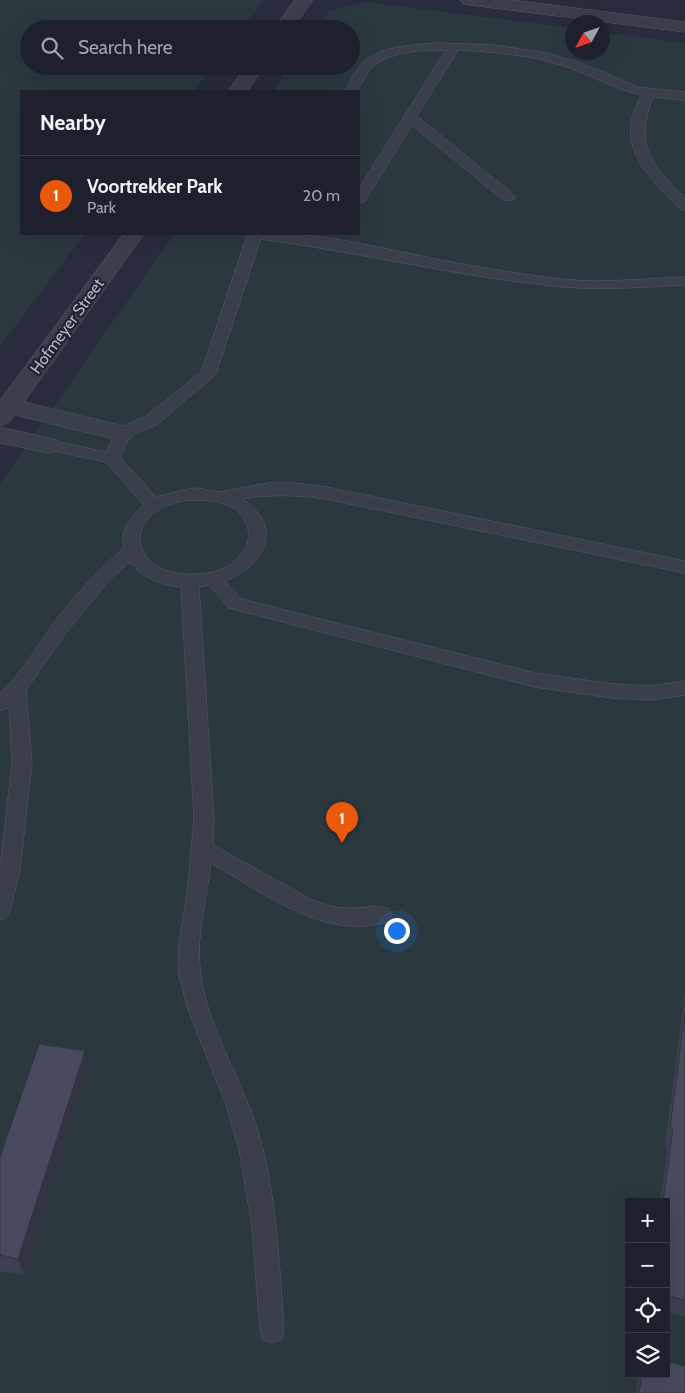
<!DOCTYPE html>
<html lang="en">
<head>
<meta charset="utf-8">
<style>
	body { margin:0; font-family:Cabin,sans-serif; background:#2b2e39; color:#f1f3f6 }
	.controls { position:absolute; right:15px; bottom:15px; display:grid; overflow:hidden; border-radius:0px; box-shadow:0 5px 20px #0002 }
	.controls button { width:45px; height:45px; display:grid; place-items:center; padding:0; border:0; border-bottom:1px solid #3c3e49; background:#1e212d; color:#f1f3f6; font:25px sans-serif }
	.compass { position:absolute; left:565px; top:15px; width:45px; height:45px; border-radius:50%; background:#1e212d; box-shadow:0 5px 20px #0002; rotate:230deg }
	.you { position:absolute; left:396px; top:930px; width:18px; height:18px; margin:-12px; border:4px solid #fff; border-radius:50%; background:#1a73e8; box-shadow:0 0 0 8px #1a73e833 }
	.badge { display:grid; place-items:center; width:32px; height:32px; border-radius:50%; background:#ea580c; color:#fff; font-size:16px; font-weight:700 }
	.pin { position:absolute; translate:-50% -41px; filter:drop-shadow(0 1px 2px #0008) }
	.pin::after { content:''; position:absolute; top:26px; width:18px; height:15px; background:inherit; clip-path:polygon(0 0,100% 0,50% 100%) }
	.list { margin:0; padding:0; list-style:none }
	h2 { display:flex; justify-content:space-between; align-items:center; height:65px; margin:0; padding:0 20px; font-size:21px }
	h2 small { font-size:16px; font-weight:400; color:#a1a3aa }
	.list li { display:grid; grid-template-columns:32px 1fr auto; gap:15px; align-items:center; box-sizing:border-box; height:80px; padding:0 20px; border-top:1px solid #3c3e49 }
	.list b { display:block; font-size:19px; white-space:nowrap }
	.list p { margin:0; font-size:16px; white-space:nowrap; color:#a1a3aa }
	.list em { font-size:16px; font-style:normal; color:#a1a3aa }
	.icon { flex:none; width:28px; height:28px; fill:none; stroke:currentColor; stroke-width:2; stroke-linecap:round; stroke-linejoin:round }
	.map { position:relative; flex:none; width:685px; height:1393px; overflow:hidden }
	.search { position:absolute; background:#1e212d; box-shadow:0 5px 20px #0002; left:20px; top:20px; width:340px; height:55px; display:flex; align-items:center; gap:12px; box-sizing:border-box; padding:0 18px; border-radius:28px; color:#a1a3aa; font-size:19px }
	.panel { position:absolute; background:#1e212d; box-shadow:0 5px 20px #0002; left:20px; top:90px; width:340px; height:145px; border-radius:0px }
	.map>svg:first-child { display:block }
	.green { fill:#2b393e; fill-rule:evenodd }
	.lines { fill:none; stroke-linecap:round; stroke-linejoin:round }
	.service-casing { stroke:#565a67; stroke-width:1 }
	.minor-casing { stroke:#565a67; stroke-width:1 }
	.tertiary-casing { stroke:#565a67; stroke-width:1 }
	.service { fill:#3b3f4c; fill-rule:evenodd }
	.minor { fill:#3b3f4c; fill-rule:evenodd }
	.tertiary { fill:#3b3f4c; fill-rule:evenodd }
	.wall { fill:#3d4050 }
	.shaded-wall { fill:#323441 }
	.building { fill:#474b5d; stroke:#323441 }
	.labels { text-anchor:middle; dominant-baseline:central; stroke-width:4.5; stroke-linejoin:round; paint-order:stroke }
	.street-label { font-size:16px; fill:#b7bac7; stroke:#202431 }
</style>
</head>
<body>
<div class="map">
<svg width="685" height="1393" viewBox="0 0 685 1393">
	<rect width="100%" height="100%" fill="#282c3c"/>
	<path class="green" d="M0,0h259l3,2 -21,27h-212v37h184l-19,25h-173v143h64l-85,112z
		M367,2l205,26v24h30l1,-20 82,11v1350h-685v-909l174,-250h185v-143h-86l17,-25h61v-37h-35l13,-18zM629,1202h37v172h-37z"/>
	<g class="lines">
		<defs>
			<path id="service" d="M436,43l58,2 52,8 32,9 60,25 47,5v8l-32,-3c-19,49 -2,67 32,101v12l-5,-1c-21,-22 -54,-50 -49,-84 1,-11 6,-20 10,-30 -28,-6 -53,-22 -80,-30 -31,-10 -64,-12 -96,-15h-7l-41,66 96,78 2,3 -2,3h-10l-91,-75 -46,74 -2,3 -5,1v-15l87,-138c-24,0 -56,1 -75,18 -6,6 -9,16 -14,23h-12c5,-9 9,-19 16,-27 18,-18 52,-19 75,-21z
				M248,234c70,-5 145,18 214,30 43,7 88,16 132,17 30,0 61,-3 91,-4v8c-44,2 -88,6 -132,1 -98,-10 -194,-34 -292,-47l-45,135 -58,50 -28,12 -10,21 36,40 27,-7 14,-2 21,4 51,-9h27l30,4 359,74v12l-359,-74c-29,-4 -55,-5 -84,0 43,27 23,67 -17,82l16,18 294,74 78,11 38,2 34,-5v14l-34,5 -38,-2 -78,-11 -306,-79 -20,-23 -10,2 15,232 -1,26 99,55c12,4 22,8 35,8 14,1 29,-4 42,1l3,6 -3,6c-62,22 -126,-29 -178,-58 -4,35 -15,71 -11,105 5,56 39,105 56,157 21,67 23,137 28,206l-3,9 -9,3 -9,-3 -3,-9 -8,-105 -13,-77 -13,-44 -38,-95 -10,-39 1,-28 8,-48 7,-76 -13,-232c-20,-2 -38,-9 -51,-25l-19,16 -46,56 -39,56 6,73 -12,107 -10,41 -3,6 -7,3v-52l12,-105 -3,-56 -9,4v-18c21,-18 35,-44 51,-66 21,-29 46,-56 73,-79 -5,-17 8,-33 20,-43l-38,-43 -57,-12 -6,-1 -2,-4 2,-4 6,-1 57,12 11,-23 29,-13 55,-44zM197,500c11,1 24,1 34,7 23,13 23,39 3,55 -11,8 -23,12 -36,12 -66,5 -80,-57 -20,-72 6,-2 13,-2 19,-2z"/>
			<path id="minor" d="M295,0h18l-21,29h-18z
				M246,66h19l-18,25h-18z
				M124,234h20l-120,168 107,26 4,5 -4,5 -8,3 -108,-26 -7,8 -8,2v-24z
				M0,427l57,13 4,5 -4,5 -8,3 -49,-10z"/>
			<path id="tertiary" d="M461,0h51l173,22v10l-215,-27 -6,-1z"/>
		</defs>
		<use href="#service" class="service-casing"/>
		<use href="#minor" class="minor-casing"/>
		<use href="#tertiary" class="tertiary-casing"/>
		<use href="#service" class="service"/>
		<use href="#minor" class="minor"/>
		<use href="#tertiary" class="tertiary"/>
	</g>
	<path class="wall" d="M685,992v324l-19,-4v-110h-6l8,-56 -3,-1z
		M85,1051l4,18 -65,206 -24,-4v-114z
		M638,1374h28l19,19h-49z"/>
	<path class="shaded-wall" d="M85,1051l4,18 -65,206 -6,-16z"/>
	<path class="building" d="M685,1012v288l-19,-5v-93h-3l10,-73 -3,-1z
		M39,1044l46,7 -67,208 -18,-4v-98z
		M666,1361l19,5v27h-46l3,-19h24z"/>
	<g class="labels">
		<g class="street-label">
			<text transform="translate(67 326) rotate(-54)">Hofmeyer Street</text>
		</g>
	</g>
</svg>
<div class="controls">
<button>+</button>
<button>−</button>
<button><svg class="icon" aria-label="locate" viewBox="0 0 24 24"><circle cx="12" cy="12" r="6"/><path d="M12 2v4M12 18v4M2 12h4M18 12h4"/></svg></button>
<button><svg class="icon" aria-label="layers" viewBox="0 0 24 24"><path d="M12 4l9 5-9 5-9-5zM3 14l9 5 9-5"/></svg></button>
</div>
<svg class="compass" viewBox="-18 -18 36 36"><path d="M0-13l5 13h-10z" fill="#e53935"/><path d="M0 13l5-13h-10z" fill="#a1a3aa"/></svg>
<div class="you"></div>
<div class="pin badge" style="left:342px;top:843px">1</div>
<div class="search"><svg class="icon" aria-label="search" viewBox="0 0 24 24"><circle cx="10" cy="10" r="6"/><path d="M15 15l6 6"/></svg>Search here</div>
<section class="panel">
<h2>Nearby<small></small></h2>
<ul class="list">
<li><span class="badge">1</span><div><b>Voortrekker Park</b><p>Park</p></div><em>20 m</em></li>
</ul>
</section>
</div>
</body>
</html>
